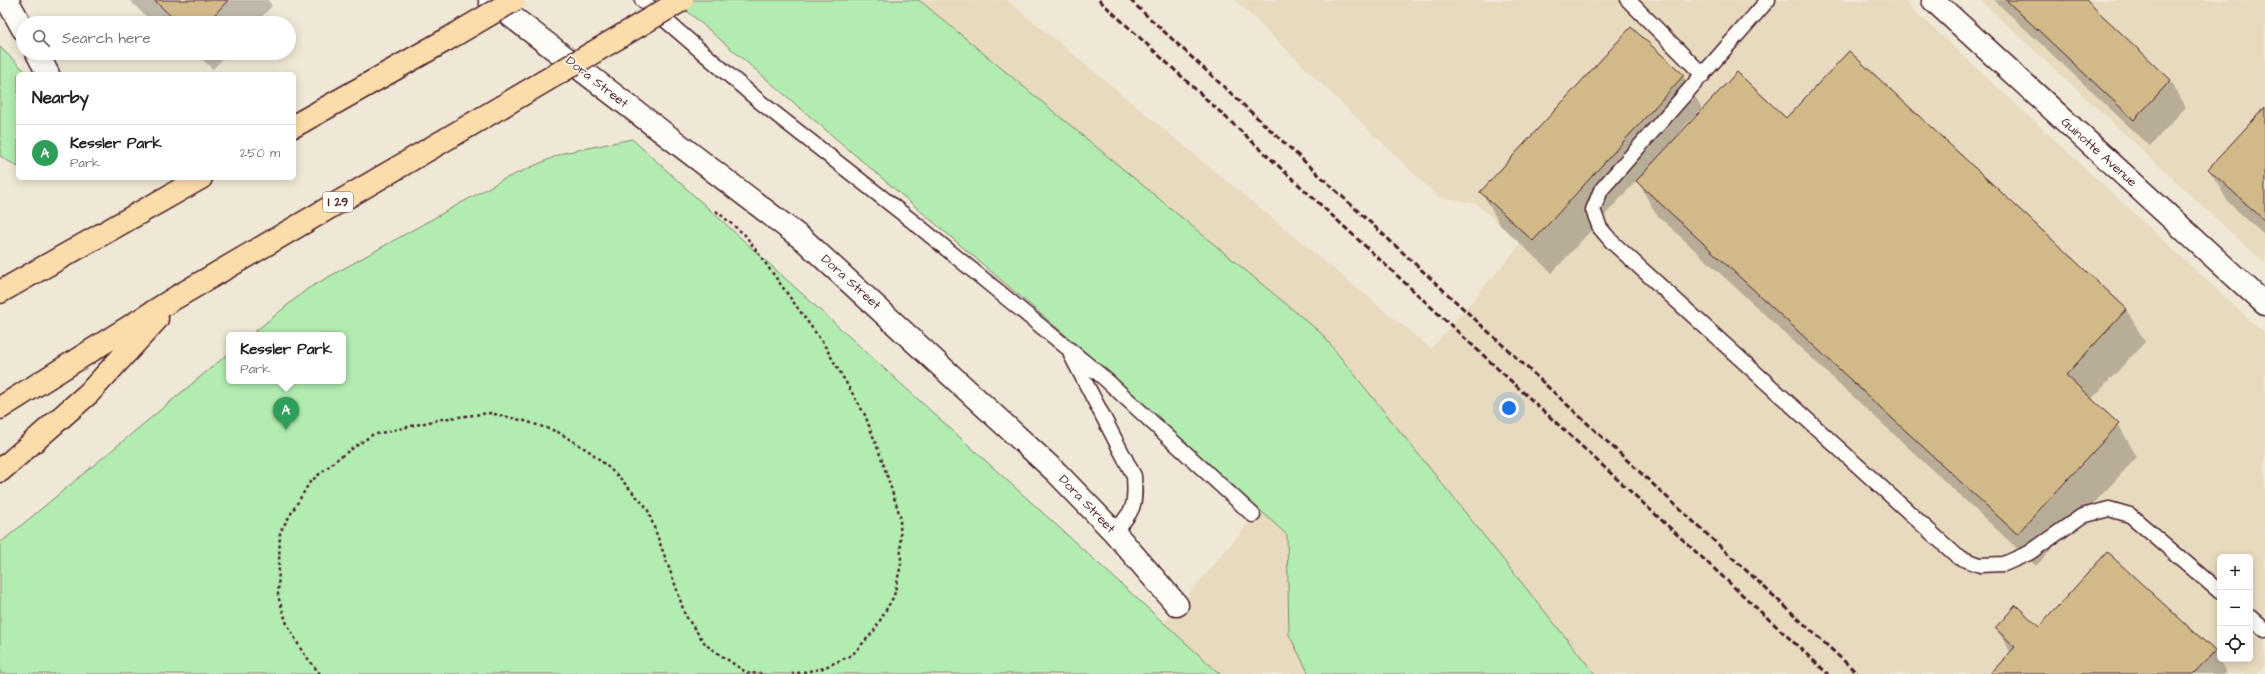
<!DOCTYPE html>
<html lang="en">
<head>
<meta charset="utf-8">
<style>
	body { margin:0; font-family:"Architects Daughter",sans-serif; background:#f2f2f2; color:#222 }
	.controls { position:absolute; right:12px; bottom:12px; display:grid; overflow:hidden; border-radius:6px; box-shadow:0 2px 10px #0003 }
	.controls button { width:36px; height:36px; display:grid; place-items:center; padding:0; border:0; border-bottom:1px solid #e0e0e0; background:#fff; color:#222; font:20px sans-serif }
	.you { position:absolute; left:1509px; top:408px; width:14px; height:14px; margin:-10px; border:3px solid #fff; border-radius:50%; background:#1a73e8; box-shadow:0 0 0 6px #1a73e833 }
	.badge { display:grid; place-items:center; width:26px; height:26px; border-radius:50%; background:#d1495b; color:#fff; font-size:13px; font-weight:700 }
	.pin { position:absolute; translate:-50% -33px; filter:drop-shadow(0 1px 2px #0008) }
	.pin::after { content:''; position:absolute; top:21px; width:14px; height:12px; background:inherit; clip-path:polygon(0 0,100% 0,50% 100%) }
	.popup { position:absolute; left:226px; top:332px; width:120px; height:52px; box-sizing:border-box; display:grid; place-content:center; border-radius:6px; background:#fff; filter:drop-shadow(0 1px 3px #0005); font-size:13px; white-space:nowrap; color:#767676 }
	.popup b { font-size:15px; color:#222 }
	.popup::after { content:''; position:absolute; left:50%; top:100%; margin-left:-8px; border:8px solid transparent; border-top-color:#fff }
	.list { margin:0; padding:0; list-style:none }
	h2 { display:flex; justify-content:space-between; align-items:center; height:52px; margin:0; padding:0 16px; font-size:17px }
	h2 small { font-size:13px; font-weight:400; color:#767676 }
	.list li { display:grid; grid-template-columns:26px 1fr auto; gap:12px; align-items:center; box-sizing:border-box; height:56px; padding:0 16px; border-top:1px solid #e0e0e0 }
	.list b { display:block; font-size:15px; white-space:nowrap }
	.list p { margin:0; font-size:13px; white-space:nowrap; color:#767676 }
	.list em { font-size:13px; font-style:normal; color:#767676 }
	.icon { flex:none; width:22px; height:22px; fill:none; stroke:currentColor; stroke-width:2; stroke-linecap:round; stroke-linejoin:round }
	.map { position:relative; flex:none; width:2265px; height:674px; overflow:hidden }
	.search { position:absolute; background:#fff; box-shadow:0 2px 10px #0003; left:16px; top:16px; width:280px; height:44px; display:flex; align-items:center; gap:10px; box-sizing:border-box; padding:0 14px; border-radius:22px; color:#767676; font-size:15px }
	.panel { position:absolute; background:#fff; box-shadow:0 2px 10px #0003; left:16px; top:72px; width:280px; height:108px; border-radius:6px }
	.map>svg:first-child { display:block }
	.built { fill:#e7dabf; fill-rule:evenodd }
	.green { fill:#b2ecb1; stroke:#7e866e }
	.shadow { fill:#0003 }
	.building { fill:#d2b989; stroke:#4a1f2b }
	.lines { fill:none; stroke-linecap:round; stroke-linejoin:round }
	.service-casing { stroke:#4a1f2b; stroke-width:17 }
	.minor-casing { stroke:#4a1f2b; stroke-width:25 }
	.tertiary-casing { stroke:#4a1f2b; stroke-width:25 }
	.motorway-casing { stroke:#4a1f2b; stroke-width:25 }
	.path { stroke:#4a1f2b; stroke-width:2.5; stroke-dasharray:3 3; stroke-linecap:butt }
	.service { stroke:#fdfcf7; stroke-width:14 }
	.minor { stroke:#fdfcf7; stroke-width:22 }
	.tertiary { stroke:#fdfcf7; stroke-width:22 }
	.motorway { stroke:#fbddab; stroke-width:22 }
	.rail { stroke:#4a1f2b; stroke-width:3; stroke-dasharray:6 3; stroke-linecap:butt }
	.motorway-bridge-casing { stroke:#4a1f2b; stroke-width:25; stroke-linecap:butt }
	.motorway-bridge { stroke:#fbddab; stroke-width:22 }
	.labels { text-anchor:middle; dominant-baseline:central; stroke-width:3; stroke-linejoin:round; paint-order:stroke }
	.shield { fill:#fdfcf7; stroke:#806168; stroke-width:1 }
	.shield-label { font-size:12px; font-weight:bold; fill:#4a1f2b }
	.street-label { font-size:13px; fill:#4a1f2b; stroke:#fdfcf7 }
</style>
</head>
<body>
<div class="map">
<svg width="2265" height="674" viewBox="0 0 2265 674">
	<rect width="100%" height="100%" fill="#f0e8d6"/>
	<filter id="ink" filterUnits="userSpaceOnUse"><feTurbulence type="fractalNoise" baseFrequency=".025" numOctaves="2"/><feDisplacementMap in="SourceGraphic" scale="8" xChannelSelector="R" yChannelSelector="G"/><feConvolveMatrix kernelMatrix="1 2 1 2 8 2 1 2 1" color-interpolation-filters="sRGB"/></filter>
	<g filter="url(#ink)">
		<path class="built" d="M919,0h88l424,349 90,-105 -44,-40 -39,-7 -203,-197h668l362,334v331l-8,9h-662l-274,-341zM2220,557h30v102h-30z
			M1980,0h285v264z
			M1260,510l27,25 2,100 20,39h-89l-56,-51z"/>
		<path class="green" d="M674,0h245l402,333 274,341h-286l-20,-39 -2,-100 -168,-154z
			M0,47l28,27h-10v93l-18,-11z
			M632,139l588,535h-1220v-131l229,-190v28h114v-46h-92l56,-46 195,-109 61,-27z"/>
		<path class="shadow" d="M129,0h139l4,6 -16,17h-103z
			M1994,0h90l87,81 15,26 -36,39z
			M195,53h33l-15,16z
			M1683,76l19,32 -23,25 2,2 105,-16 340,190 19,33 -54,58 27,24 19,33 -101,109 -380,-352 -19,-34 -85,93 -52,-48 -18,-33z
			M2265,108v128l-37,-34 -19,-33z
			M1996,628h43l175,23 13,23h-236l20,-21z"/>
		<path class="building" d="M154,0h74l-21,23h-29z
			M2006,0h80l85,80 -37,40z
			M1631,27l53,48 -151,166 -53,-49z
			M1849,51l278,258 -61,66 53,49 -102,110 -381,-353 101,-109 49,46z
			M2265,107v114l-57,-52z
			M2107,552l108,99 -22,23h-203l25,-27 -20,-19 21,-23 23,22z"/>
		<g class="lines">
			<defs>
				<path id="service" d="M642,0l117,101 162,127 183,150 149,137
					M1628,0l75,75
					M1768,0l-167,190 -8,20 7,18 12,14 346,315 22,8 24,-1 25,-11 53,-37 27,-7 21,6 90,77
					M1071,355l63,121c2,31 0,34 -20,56
					M2250,617l15,13"/>
				<path id="minor" d="M7,0l16,29
					M490,0l315,241 252,232 57,59 63,73
					M37,53l11,21"/>
				<path id="tertiary" d="M1933,0l332,304"/>
				<path id="motorway" d="M294,126l152,-86
					M0,292l201,-114
					M0,408l175,-110 326,-191
					M0,471l89,-78 68,-74"/>
			</defs>
			<use href="#service" class="service-casing"/>
			<use href="#minor" class="minor-casing"/>
			<use href="#tertiary" class="tertiary-casing"/>
			<use href="#motorway" class="motorway-casing"/>
			<path class="path" d="M716,211l29,24 78,108 42,72 17,45 18,56 1,48 -7,32 -20,35 -22,24 -31,14 -29,5
				M320,674l-18,-23 -15,-27 -9,-28 2,-64 30,-50 30,-25 32,-22 70,-16 48,-6 35,8 33,11 34,21 26,23 29,32 29,79 9,28 21,30 41,28 18,1"/>
			<use href="#service" class="service"/>
			<use href="#minor" class="minor"/>
			<use href="#tertiary" class="tertiary"/>
			<use href="#motorway" class="motorway"/>
			<path class="rail" d="M1099,0l729,674
				M1130,0l728,674"/>
			<defs>
				<path id="motorway-bridge" d="M446,40l68,-40
					M501,107l181,-107"/>
			</defs>
			<use href="#motorway-bridge" class="motorway-bridge-casing"/>
			<use href="#motorway-bridge" class="motorway-bridge"/>
		</g>
	</g>
	<g class="labels">
		<rect class="shield" x="323" y="192" width="30" height="20" rx="3"/>
		<g class="shield-label">
			<text x="338" y="202">I 29</text>
		</g>
		<g class="street-label">
			<text transform="translate(597 82) rotate(38)">Dora Street</text>
			<text transform="translate(2099 152) rotate(42)">Guinotte Avenue</text>
			<text transform="translate(851 282) rotate(42)">Dora Street</text>
			<text transform="translate(1087 504) rotate(46)">Dora Street</text>
		</g>
	</g>
</svg>
<div class="controls">
<button>+</button>
<button>−</button>
<button><svg class="icon" aria-label="locate" viewBox="0 0 24 24"><circle cx="12" cy="12" r="6"/><path d="M12 2v4M12 18v4M2 12h4M18 12h4"/></svg></button>
</div>
<div class="you"></div>
<div class="pin badge" style="left:286px;top:430px;background:#2e9e5b">A</div>
<div class="popup"><b>Kessler Park</b>Park</div>
<div class="search"><svg class="icon" aria-label="search" viewBox="0 0 24 24"><circle cx="10" cy="10" r="6"/><path d="M15 15l6 6"/></svg>Search here</div>
<section class="panel">
<h2>Nearby<small></small></h2>
<ul class="list">
<li><span class="badge" style="background:#2e9e5b">A</span><div><b>Kessler Park</b><p>Park</p></div><em>250 m</em></li>
</ul>
</section>
</div>
</body>
</html>
